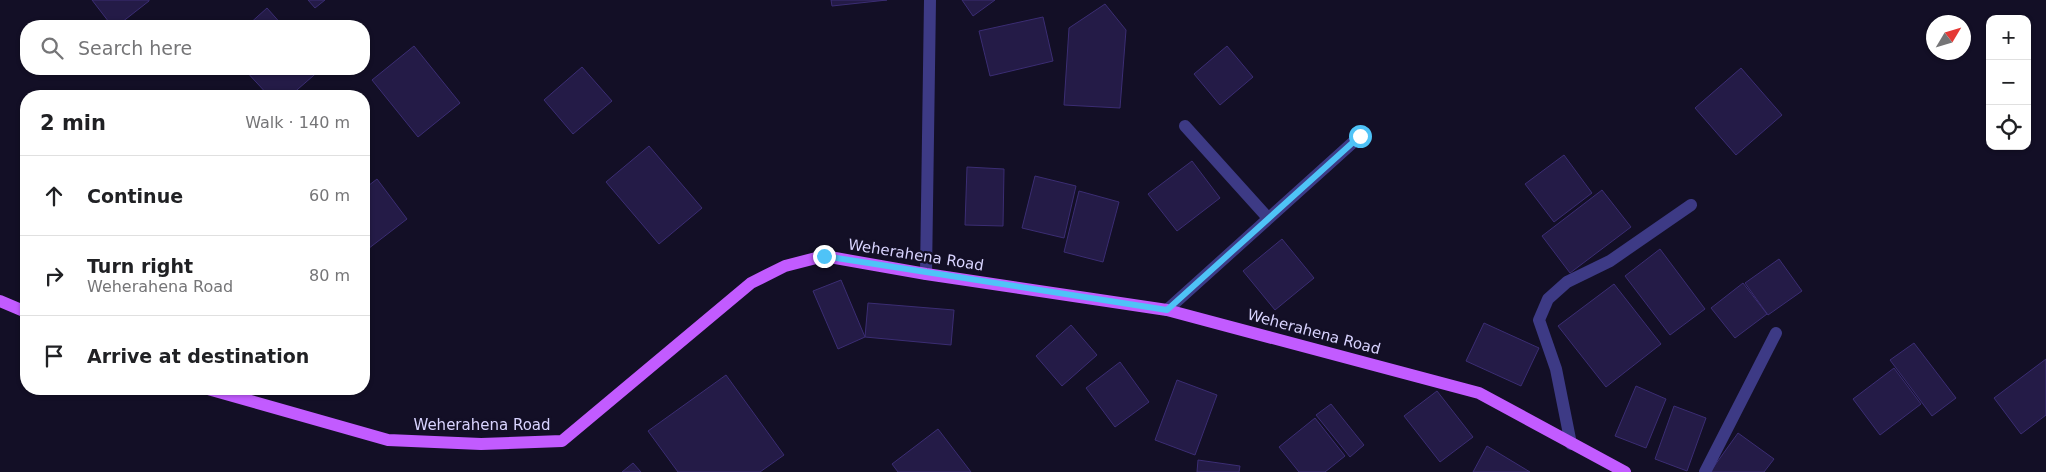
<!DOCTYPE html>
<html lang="en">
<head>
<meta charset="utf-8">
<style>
	body { margin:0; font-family:"DejaVu Sans",sans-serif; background:#f2f2f2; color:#202124 }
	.controls { position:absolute; right:15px; top:15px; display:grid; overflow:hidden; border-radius:10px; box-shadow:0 1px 4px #0004 }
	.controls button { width:45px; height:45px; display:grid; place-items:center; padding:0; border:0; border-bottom:1px solid #e0e0e0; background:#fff; color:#202124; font:25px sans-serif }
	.compass { position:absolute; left:1926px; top:15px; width:45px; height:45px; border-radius:50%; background:#fff; box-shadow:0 1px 4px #0004; rotate:52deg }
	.stop { position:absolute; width:15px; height:15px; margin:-11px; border:4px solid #4fc3f7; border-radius:50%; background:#fff }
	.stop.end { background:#4fc3f7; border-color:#fff; box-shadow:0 1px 5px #0008 }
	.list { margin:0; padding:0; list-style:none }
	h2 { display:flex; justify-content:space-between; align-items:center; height:65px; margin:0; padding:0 20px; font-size:21px }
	h2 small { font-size:16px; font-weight:400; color:#757577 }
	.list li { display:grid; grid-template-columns:32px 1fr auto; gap:15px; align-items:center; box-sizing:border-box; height:80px; padding:0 20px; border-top:1px solid #e0e0e0 }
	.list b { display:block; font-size:19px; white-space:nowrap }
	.list p { margin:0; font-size:16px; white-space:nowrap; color:#757577 }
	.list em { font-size:16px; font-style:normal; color:#757577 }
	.icon { flex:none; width:28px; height:28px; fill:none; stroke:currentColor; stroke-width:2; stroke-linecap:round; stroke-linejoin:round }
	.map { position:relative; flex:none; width:2046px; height:472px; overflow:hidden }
	.search { position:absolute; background:#fff; box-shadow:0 1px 4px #0004; left:20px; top:20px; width:350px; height:55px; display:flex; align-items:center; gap:12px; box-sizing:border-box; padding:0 18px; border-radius:20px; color:#757577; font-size:19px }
	.panel { position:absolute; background:#fff; box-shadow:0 1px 4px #0004; left:20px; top:90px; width:350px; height:305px; border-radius:20px }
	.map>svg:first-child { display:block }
	.building { fill:#241b47; stroke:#3b2d73 }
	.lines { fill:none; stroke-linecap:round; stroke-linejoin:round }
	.minor { stroke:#3d3a85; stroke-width:12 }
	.major { stroke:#c25bff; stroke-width:12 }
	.route { stroke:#4fc3f7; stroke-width:6 }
	.labels { text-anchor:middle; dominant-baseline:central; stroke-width:4.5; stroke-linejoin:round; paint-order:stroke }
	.street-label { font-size:15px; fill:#d9d4ff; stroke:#130f26 }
</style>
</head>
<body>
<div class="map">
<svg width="2046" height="472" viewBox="0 0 2046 472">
	<rect width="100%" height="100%" fill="#130f26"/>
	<path class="building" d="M92,0h57v1l-32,25h-5z
		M308,0h17l-10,8z
		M831,0h56l-55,6z
		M962,0h33l-22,16z
		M1105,4l21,26 -6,78 -56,-3 5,-77z
		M267,8l16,18h-36z
		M1043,17l10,44 -63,15 -11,-45z
		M414,46l46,57 -42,34 -46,-57z
		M1227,46l26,31 -33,28 -26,-31z
		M582,67l30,34 -39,33 -29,-34z
		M1741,68l41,47 -46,40 -41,-47z
		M244,69h77l-31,27h-21z
		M649,146l53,62 -43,36 -53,-62z
		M1564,155l28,38 -38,29 -29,-38z
		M1192,161l28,37 -43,33 -29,-37z
		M967,167l37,2 -1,57 -38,-1z
		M1035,176l41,10 -12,52 -42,-10z
		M377,179l30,40 -43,33v-63z
		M1602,190l29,37 -61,46 -28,-37z
		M1079,191l40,11 -16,60 -39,-10z
		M1282,239l32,39 -39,32 -32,-39z
		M1660,249l45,60 -35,26 -45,-59z
		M1779,259l23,32 -34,24 -23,-32z
		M841,280l24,57 -27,12 -25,-58z
		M1743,283l24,31 -32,24 -24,-30z
		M1614,284l47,60 -55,43 -48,-61z
		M868,303l86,7 -3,35 -86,-8z
		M1484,323l55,25 -18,38 -55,-25z
		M1071,325l26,30 -35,31 -26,-30z
		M1914,343l42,55 -24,18 -42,-56z
		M2046,359v56l-25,19 -27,-36z
		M1120,362l29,40 -34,25 -29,-39z
		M1894,368l27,36 -41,31 -27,-36z
		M726,375l58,80 -24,17h-82l-30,-41z
		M1177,380l40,15 -22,60 -40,-15z
		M1636,386l30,13 -20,49 -31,-12z
		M1437,391l36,46 -33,25 -36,-46z
		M1331,404l33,41 -14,12 -34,-42z
		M1674,406l32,12 -19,53 -32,-12z
		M1315,418l30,38 -20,16h-26l-20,-25z
		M938,429l33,43h-73l-6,-8z
		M1738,433l36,26 -10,13h-54z
		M1487,446l43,26h-57z
		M1198,460l42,6 -1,6h-42z
		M633,463l8,9h-19z"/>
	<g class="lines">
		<path class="minor" d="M1185,126l83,92
			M926,274l4,-274
			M1167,310l193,-174
			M1571,444l-15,-75 -17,-49 9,-21 19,-17 43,-21 81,-56
			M1705,472l71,-139"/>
		<path class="major" d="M0,301l26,11
			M208,389l180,51 93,4 81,-3 189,-158 34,-17 39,-10 102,18 241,36 312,83 146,79"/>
	</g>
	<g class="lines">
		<path class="route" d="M824,256l343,54 193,-174"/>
	</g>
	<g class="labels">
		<g class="street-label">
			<text transform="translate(916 255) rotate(9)">Weherahena Road</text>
			<text transform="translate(1314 332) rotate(15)">Weherahena Road</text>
			<text x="482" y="425">Weherahena Road</text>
		</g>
	</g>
</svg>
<div class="controls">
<button>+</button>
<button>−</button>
<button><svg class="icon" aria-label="locate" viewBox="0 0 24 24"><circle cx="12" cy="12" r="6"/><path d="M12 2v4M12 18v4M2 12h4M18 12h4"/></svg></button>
</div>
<svg class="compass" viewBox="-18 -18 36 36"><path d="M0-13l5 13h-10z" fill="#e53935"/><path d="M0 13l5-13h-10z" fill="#757577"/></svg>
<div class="stop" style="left:1360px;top:136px"></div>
<div class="stop end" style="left:824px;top:256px"></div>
<div class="search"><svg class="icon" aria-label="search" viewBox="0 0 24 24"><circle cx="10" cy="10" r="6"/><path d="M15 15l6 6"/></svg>Search here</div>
<section class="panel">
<h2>2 min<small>Walk · 140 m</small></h2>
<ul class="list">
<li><svg class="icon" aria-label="ahead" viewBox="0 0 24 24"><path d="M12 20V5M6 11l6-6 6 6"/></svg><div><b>Continue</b></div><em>60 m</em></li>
<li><svg class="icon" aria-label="right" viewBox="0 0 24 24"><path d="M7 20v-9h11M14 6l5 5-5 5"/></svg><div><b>Turn right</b><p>Weherahena Road</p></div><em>80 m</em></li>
<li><svg class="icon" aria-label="arrive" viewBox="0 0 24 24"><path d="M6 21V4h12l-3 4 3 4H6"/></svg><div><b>Arrive at destination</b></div></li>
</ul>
</section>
</div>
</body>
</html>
